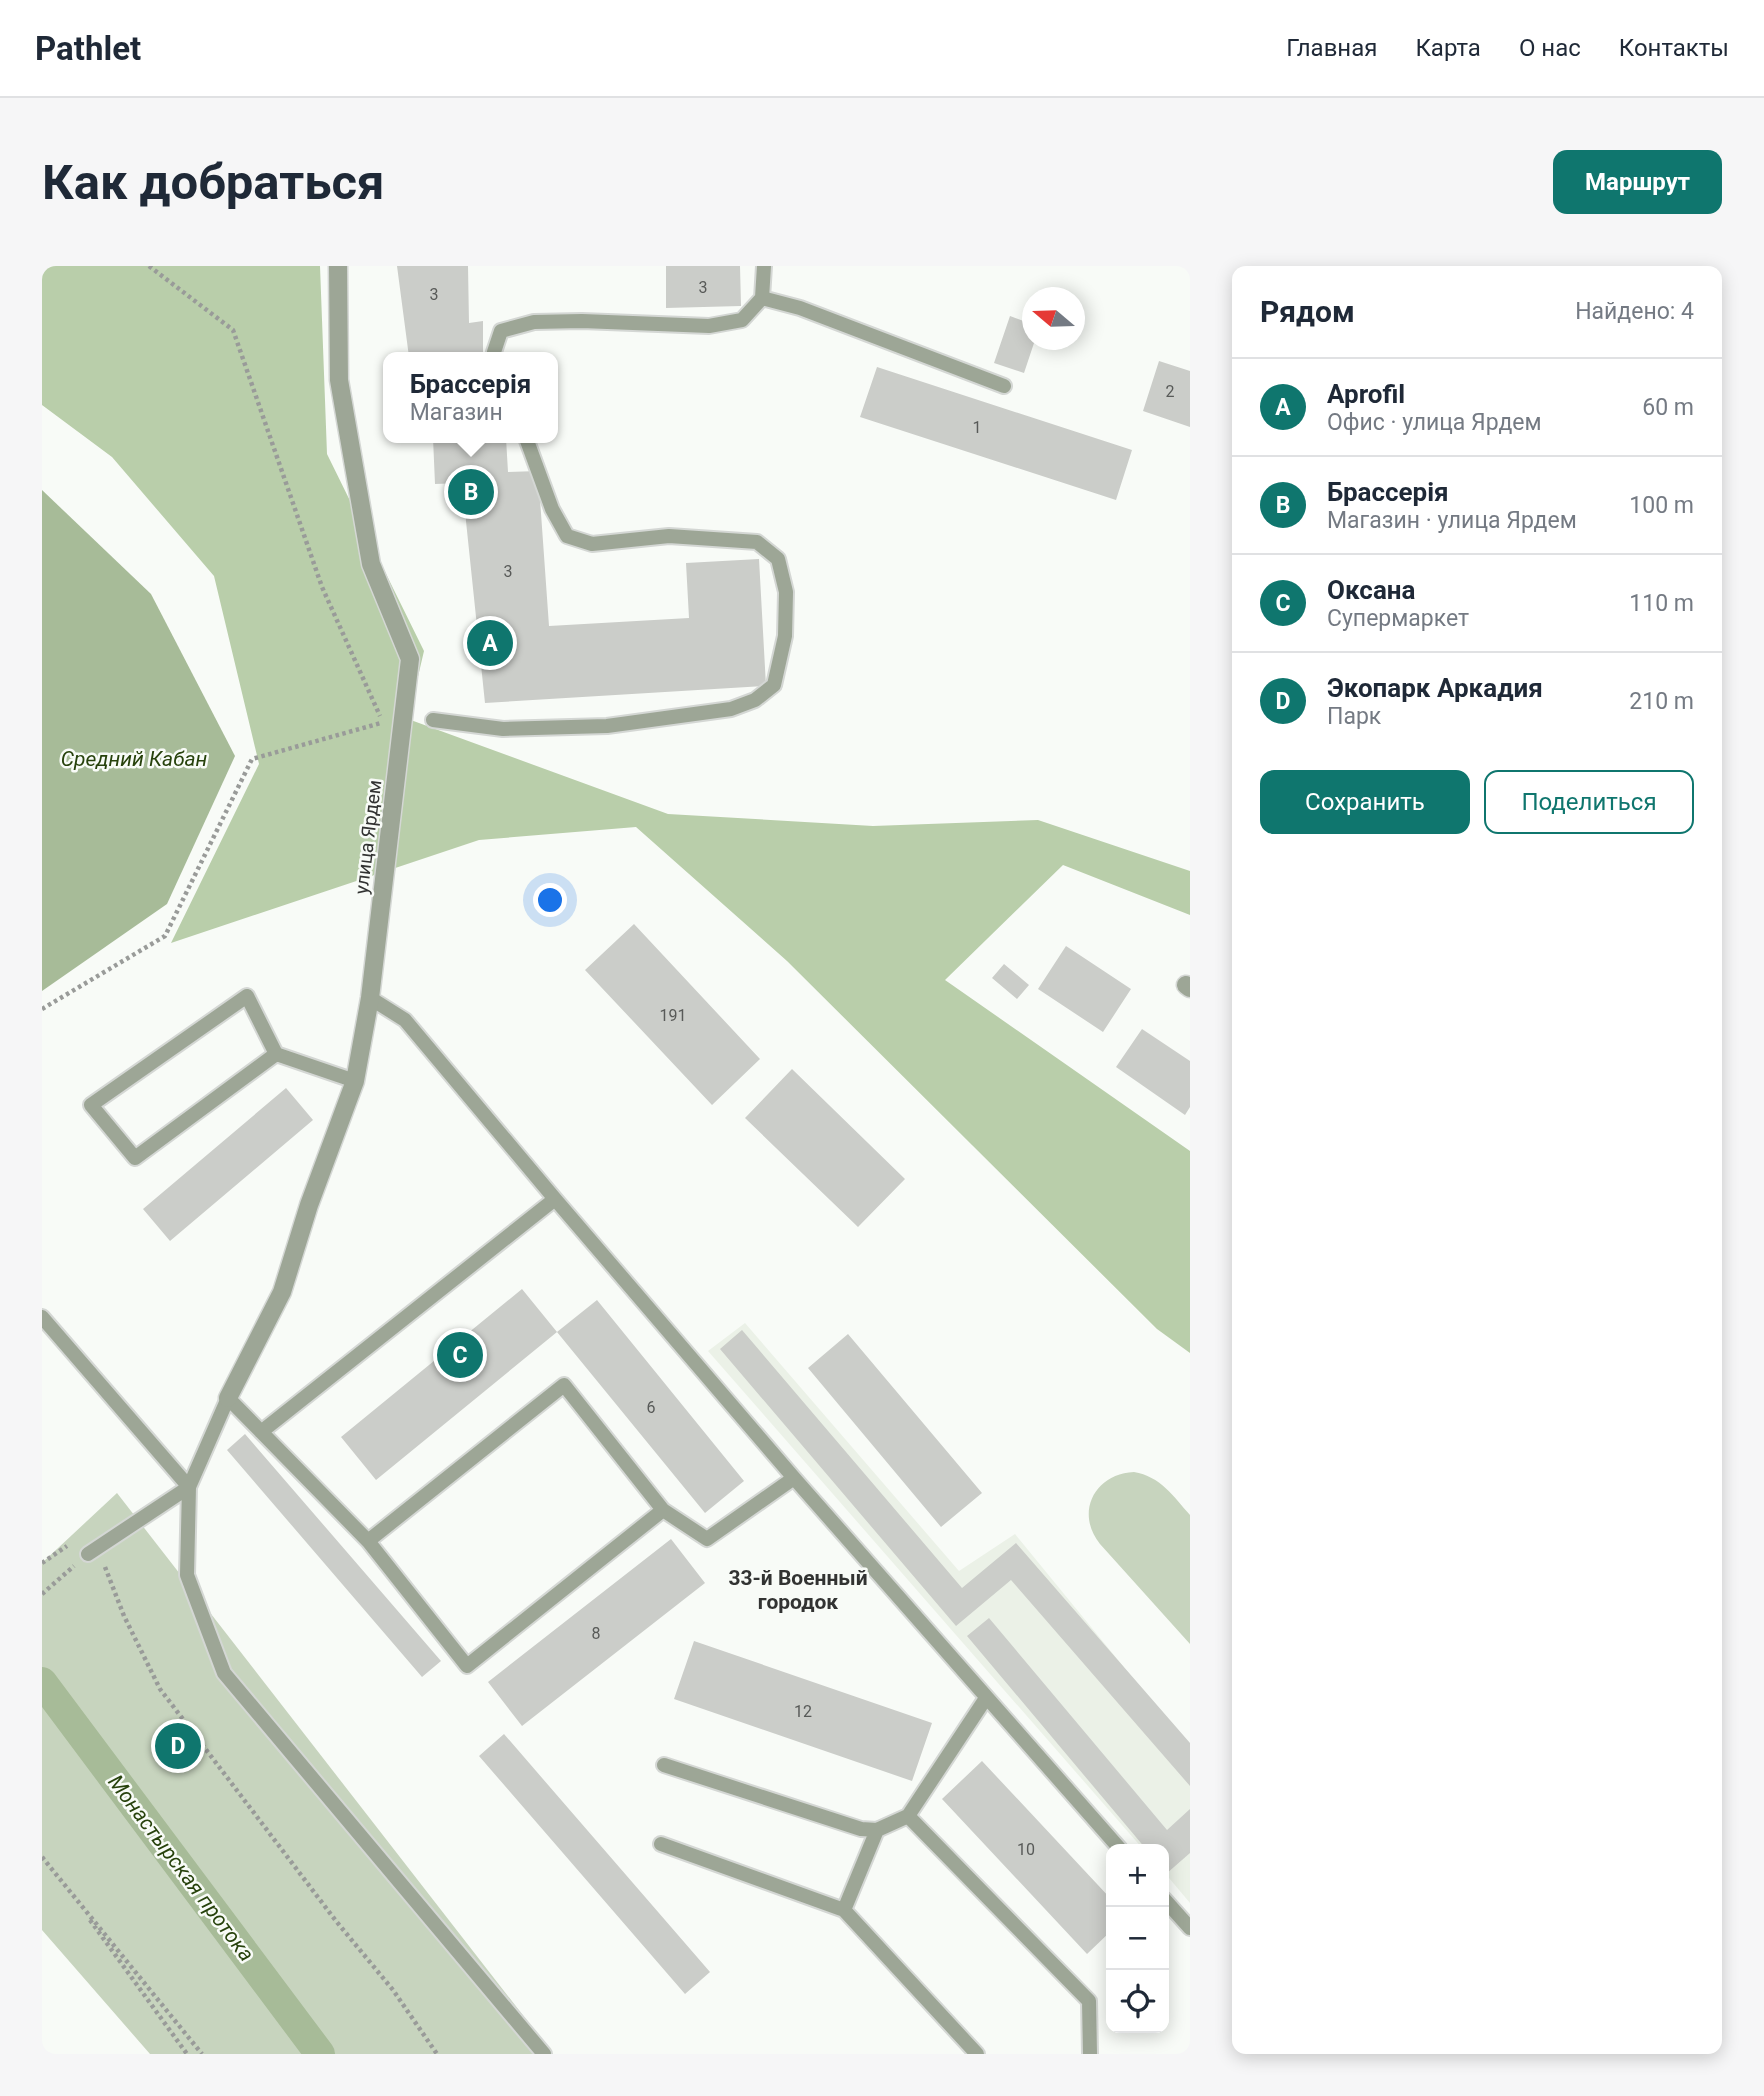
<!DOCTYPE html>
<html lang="ru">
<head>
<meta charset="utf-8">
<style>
	body { margin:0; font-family:Roboto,sans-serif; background:#f6f6f7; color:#1f2937 }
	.controls { position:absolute; right:21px; bottom:21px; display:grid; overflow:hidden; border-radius:14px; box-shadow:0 4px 18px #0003 }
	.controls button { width:63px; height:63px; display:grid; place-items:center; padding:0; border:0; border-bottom:2px solid #e0e1e3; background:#fff; color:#1f2937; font:35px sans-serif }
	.compass { position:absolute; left:980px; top:21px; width:63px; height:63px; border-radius:50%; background:#fff; box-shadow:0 4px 18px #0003; rotate:289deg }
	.you { position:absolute; left:509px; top:635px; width:24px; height:24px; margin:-18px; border:5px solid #fff; border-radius:50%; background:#1a73e8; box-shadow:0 0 0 10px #1a73e833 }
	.badge { display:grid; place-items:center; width:46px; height:46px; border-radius:50%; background:#0f766e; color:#fff; font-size:23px; font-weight:700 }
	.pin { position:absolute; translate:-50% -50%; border:4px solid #fff; box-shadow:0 2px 7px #0006 }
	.popup { position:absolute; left:341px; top:86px; width:175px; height:91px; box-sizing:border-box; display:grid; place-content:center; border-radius:14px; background:#fff; filter:drop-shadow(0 2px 5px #0005); font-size:23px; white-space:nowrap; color:#747a83 }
	.popup b { font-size:26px; color:#1f2937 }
	.popup::after { content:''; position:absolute; left:50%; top:100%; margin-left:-14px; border:14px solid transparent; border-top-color:#fff }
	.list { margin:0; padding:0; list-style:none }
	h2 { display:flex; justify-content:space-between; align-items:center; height:91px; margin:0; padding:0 28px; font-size:30px }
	h2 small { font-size:23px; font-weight:400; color:#747a83 }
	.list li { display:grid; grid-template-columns:46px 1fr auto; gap:21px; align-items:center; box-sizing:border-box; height:98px; padding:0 28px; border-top:2px solid #e0e1e3 }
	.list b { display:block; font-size:26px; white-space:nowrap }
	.list p { margin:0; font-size:23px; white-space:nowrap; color:#747a83 }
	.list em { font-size:23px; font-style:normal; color:#747a83 }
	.actions { display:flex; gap:14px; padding:21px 28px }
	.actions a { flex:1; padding:16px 0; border:2px solid #0f766e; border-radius:14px; text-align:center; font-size:24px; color:#0f766e }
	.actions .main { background:#0f766e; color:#fff }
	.icon { flex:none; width:38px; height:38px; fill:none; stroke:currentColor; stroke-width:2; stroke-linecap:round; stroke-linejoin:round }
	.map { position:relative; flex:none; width:1148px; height:1788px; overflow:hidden; border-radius:14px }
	header { display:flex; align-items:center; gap:42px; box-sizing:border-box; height:98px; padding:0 35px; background:#fff; border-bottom:2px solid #e0e1e3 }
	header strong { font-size:33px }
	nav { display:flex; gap:38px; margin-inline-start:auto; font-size:24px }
	.intro { display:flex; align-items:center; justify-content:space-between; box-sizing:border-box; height:168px; padding:0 42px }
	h1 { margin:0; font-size:49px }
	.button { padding:18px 32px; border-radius:14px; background:#0f766e; color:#fff; font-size:24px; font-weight:700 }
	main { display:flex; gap:42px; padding:0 42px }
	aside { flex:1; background:#fff; border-radius:14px; box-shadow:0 4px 18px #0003 }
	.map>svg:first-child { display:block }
	.built { fill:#ebf1e7 }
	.green { fill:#c7d4be }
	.forest { fill:#b9ceaa }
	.water { fill:#a7bb98 }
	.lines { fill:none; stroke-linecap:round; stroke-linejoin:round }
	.canal { stroke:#a7bb98; stroke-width:30 }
	.building { fill:#cbcdc9 }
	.lane-casing { stroke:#d4d7d4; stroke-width:18 }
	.street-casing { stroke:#d4d7d4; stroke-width:21 }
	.path { stroke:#999b99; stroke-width:4.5; stroke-dasharray:3.5 3.5; stroke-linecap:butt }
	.lane { stroke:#9da696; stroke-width:14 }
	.street { stroke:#9da696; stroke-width:18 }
	.labels { text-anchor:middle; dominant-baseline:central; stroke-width:5; stroke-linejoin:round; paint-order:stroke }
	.number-label { font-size:16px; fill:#585a58 }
	.street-label { font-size:19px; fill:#323332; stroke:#f8fbf7 }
	.water-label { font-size:21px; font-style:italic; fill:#27420c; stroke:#f8fbf7 }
	.neighbourhood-label { font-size:21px; font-weight:bold; fill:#323332; stroke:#f8fbf7 }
</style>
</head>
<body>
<header>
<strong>Pathlet</strong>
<nav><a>Главная</a><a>Карта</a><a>О нас</a><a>Контакты</a></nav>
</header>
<div class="intro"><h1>Как добраться</h1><a class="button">Маршрут</a></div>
<main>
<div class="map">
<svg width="1148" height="1788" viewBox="0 0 1148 1788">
	<rect width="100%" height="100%" fill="#f8fbf7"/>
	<path class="built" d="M703,1057l214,248 56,-37 175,214v155l-26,-31v-23h-21l-435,-498z"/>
	<path class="green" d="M1092,1206c26,4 40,25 56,43v129l-90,-100c-25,-31 -6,-70 34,-72z
		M75,1227l436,561h-403l-108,-124v-367z"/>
	<path class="forest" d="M0,0h278l7,188 97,197 -16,68 260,95 205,12 165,-6 152,51v44l-127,-50 -118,115 245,171v202l-33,-24 -370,-368 -151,-134 -157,13 -308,103 88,-179 -45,-188 -102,-119 -70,-52z"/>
	<path class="water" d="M0,224l109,104 84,162 -68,148 -125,87z"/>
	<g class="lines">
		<path class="canal" d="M0,1416l278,372"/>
	</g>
	<path class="building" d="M355,0h71l1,57 14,-2v36h-74z
		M624,0h74l1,40 -75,2z
		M968,50l22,8v16h3l-11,33 -30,-10z
		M1117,95l31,10v56l-47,-16z
		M835,101l255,83 -16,50 -256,-83z
		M391,172h73l2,34 30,-1 11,155 140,-8 -3,-55 73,-4 7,127 -281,17 -23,-220 -27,1z
		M592,658l126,135 -48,46 -127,-135z
		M1024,680l65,43 -28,43 -65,-43z
		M962,698l25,21 -12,14 -25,-21z
		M1100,763l48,32v46l-5,8 -69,-48z
		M750,803l113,110 -47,48 -113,-109z
		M244,822l27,32 -143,121 -27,-32z
		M480,1023l35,43 -181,148 -35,-43z
		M555,1034l147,181 -39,32 -148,-181z
		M700,1064l220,258 54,-45 174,200v43l-179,-206 -55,46 -236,-277z
		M806,1068l134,159 -41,34 -133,-159z
		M203,1168l196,227 -19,16 -195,-227z
		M629,1273l34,44 -183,143 -34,-44z
		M947,1352l178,212 23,-21v44l-24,21 -2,-3v-22h-18l-179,-213z
		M652,1375l238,82 -20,58 -238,-82z
		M462,1468l206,238 -25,22 -206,-238z
		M940,1495l129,138v32l-24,23 -145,-155z"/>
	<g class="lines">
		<defs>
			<path id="lane" d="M722,0l-2,32 38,10 204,78
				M454,91l-2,-5 7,-21 33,-9 48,-1 127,5 33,-6 20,-22
				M391,454l70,9 104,-3 124,-17 24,-9 19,-15 11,-49 1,-44 -8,-33 -21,-17 -88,-6 -77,8 -25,-8 -15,-27 -26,-71
				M328,732l35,22 150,179 239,279 326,371
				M234,788l-141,104 -44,-53 156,-109 29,58 79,27
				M0,1051l147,170
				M219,1166l294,-233
				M621,1244l-196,156 -99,-125 196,-156 99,125 44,29 87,-61
				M326,1275l-140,-143 -39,89 -2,88 37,98 320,381
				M46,1288l101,-67
				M944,1432l-78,118 181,185 1,53
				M622,1499l197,64 16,1 31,-14
				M835,1564l-33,80 133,144
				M619,1578l183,66
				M1122,1633l26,29"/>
			<path id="street" d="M1144,719l4,3
				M186,1132l54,-106 27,-87 46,-124 15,-83 40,-339 -39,-95 -32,-184 -1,-114"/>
		</defs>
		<use href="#lane" class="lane-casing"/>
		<use href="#street" class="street-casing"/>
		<path class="path" d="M107,0l84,64 89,257 58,129
			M0,743l123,-73 87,-177 129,-36
			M0,1297l25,-17
			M63,1301l19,49 36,73 176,232 57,69 44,64
			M0,1328l32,-28
			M0,1591l160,197
			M48,1654l97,134"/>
		<use href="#lane" class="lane"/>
		<use href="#street" class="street"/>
	</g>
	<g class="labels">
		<g class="number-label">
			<text x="661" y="21">3</text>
			<text x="392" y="28">3</text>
			<text x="1128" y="125">2</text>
			<text x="935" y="161">1</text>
			<text x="466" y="305">3</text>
			<text x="631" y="749">191</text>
			<text x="609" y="1141">6</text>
			<text x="554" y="1367">8</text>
			<text x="761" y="1445">12</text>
			<text x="984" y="1583">10</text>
		</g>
		<g class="street-label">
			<text transform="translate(326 571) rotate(-83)">улица Ярдем</text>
		</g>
		<g class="water-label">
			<text x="92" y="493">Средний Кабан</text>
			<text transform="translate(139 1602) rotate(53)">Монастырская протока</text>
		</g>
		<g class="neighbourhood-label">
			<text x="756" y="1312">33-й Военный<tspan x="756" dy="24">городок</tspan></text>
		</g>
	</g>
</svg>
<div class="controls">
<button>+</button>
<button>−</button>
<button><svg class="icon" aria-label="locate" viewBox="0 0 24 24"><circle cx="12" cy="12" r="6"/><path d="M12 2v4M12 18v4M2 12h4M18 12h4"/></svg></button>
</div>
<svg class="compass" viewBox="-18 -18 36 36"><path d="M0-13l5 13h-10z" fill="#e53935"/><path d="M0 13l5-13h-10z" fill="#747a83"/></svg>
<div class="you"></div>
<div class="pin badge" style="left:448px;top:377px">A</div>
<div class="pin badge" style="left:429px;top:226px">B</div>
<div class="popup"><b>Брассерiя</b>Магазин</div>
<div class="pin badge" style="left:418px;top:1089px">C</div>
<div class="pin badge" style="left:136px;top:1480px">D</div>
</div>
<aside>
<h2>Рядом<small>Найдено: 4</small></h2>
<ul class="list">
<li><span class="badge">A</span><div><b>Aprofil</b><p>Офис · улица Ярдем</p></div><em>60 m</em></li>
<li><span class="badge">B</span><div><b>Брассерiя</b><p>Магазин · улица Ярдем</p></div><em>100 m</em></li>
<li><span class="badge">C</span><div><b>Оксана</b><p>Супермаркет</p></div><em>110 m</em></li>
<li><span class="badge">D</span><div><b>Экопарк Аркадия</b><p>Парк</p></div><em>210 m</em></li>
</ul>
<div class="actions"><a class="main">Сохранить</a><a>Поделиться</a></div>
</aside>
</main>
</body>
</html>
